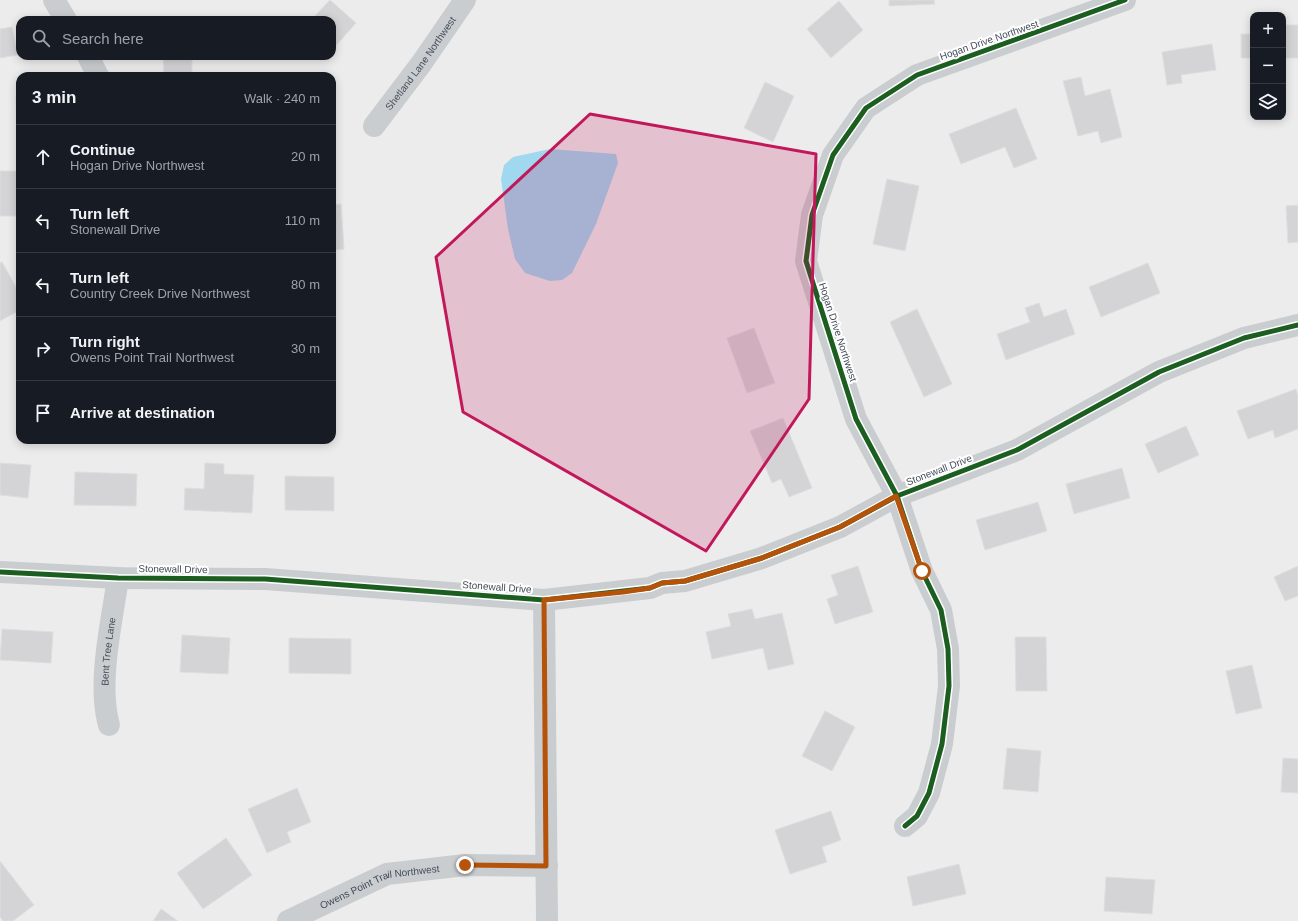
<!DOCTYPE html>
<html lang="en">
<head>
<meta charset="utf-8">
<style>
	body { margin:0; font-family:Arial,sans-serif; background:#242831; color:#f1f3f6 }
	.controls { position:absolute; right:12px; top:12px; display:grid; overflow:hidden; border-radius:8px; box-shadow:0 2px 10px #0003 }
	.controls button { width:36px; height:36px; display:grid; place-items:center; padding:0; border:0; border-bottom:1px solid #363941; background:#171b24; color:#f1f3f6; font:20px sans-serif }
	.stop { position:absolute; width:12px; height:12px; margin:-9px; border:3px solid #b45309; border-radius:50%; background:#fff }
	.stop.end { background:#b45309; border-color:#fff; box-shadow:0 1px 4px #0008 }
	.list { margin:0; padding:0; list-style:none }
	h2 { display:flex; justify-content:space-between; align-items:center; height:52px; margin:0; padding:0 16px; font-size:17px }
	h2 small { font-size:13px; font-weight:400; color:#9ea1a6 }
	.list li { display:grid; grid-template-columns:26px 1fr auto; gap:12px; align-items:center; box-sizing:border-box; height:64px; padding:0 16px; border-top:1px solid #363941 }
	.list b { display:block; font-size:15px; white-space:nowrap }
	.list p { margin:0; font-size:13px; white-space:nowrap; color:#9ea1a6 }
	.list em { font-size:13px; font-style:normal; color:#9ea1a6 }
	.icon { flex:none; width:22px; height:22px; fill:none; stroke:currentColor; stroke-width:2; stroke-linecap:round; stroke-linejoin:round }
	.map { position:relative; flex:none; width:1298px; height:921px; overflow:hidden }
	.search { position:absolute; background:#171b24; box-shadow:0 2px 10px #0003; left:16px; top:16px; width:320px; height:44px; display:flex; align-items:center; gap:10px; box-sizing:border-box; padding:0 14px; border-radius:12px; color:#9ea1a6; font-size:15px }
	.panel { position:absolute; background:#171b24; box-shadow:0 2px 10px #0003; left:16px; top:72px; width:320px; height:372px; border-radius:12px }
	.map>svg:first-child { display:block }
	.water { fill:#a0d8f0 }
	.building { fill:#d4d4d7; stroke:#dededf }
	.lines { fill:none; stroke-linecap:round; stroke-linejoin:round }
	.minor { stroke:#cacdd0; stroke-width:22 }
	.cycleway-casing { stroke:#fff; stroke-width:8 }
	.cycleway { stroke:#1b5e20; stroke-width:5 }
	.route { stroke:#b45309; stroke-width:5 }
	.marked { fill:#c2185b; fill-opacity:0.2; stroke:#c2185b; stroke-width:3; stroke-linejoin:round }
	.labels { text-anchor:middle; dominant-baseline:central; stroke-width:4; stroke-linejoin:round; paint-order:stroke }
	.street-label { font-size:10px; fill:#434d59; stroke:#fff }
</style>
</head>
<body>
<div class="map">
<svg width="1298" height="921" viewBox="0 0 1298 921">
	<rect width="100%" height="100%" fill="#edecec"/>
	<path class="water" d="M550,149l66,5 2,9 -22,61 -24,49 -10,7 -12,1 -25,-8 -10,-14 -7,-30 -7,-50 3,-14 9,-8z"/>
	<path class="building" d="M330,0l26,23 -24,27v-30h-21z
		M889,0h45l1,4 -46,2z
		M839,1l24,29 -32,28 -24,-29z
		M1283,25h15v33h-15z
		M12,27l6,28 -18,3v-29z
		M1241,34h12v24h-12z
		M1212,44l4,26 -35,5 1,8 -15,2 -5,-33z
		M163,56h29v20h-28z
		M1081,77l4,19 25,-7 12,48 -21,6 -3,-12 -20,5 -15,-55z
		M765,82l29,14 -21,46 -29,-14z
		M16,95h4v45l-3,1z
		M1016,108l21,51 -23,9 -9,-21 -44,17 -12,-30z
		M0,171h19v45h-19z
		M887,179l32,7 -14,65 -32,-7z
		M341,204l3,45 -12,1v-45z
		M1298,205v37l-10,1 -2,-37z
		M2,262l18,32v16l-20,11v-58z
		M1148,263l12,30 -59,24 -12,-30z
		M1039,303l5,14 22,-8 9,25 -69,26 -9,-26 33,-12 -5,-14z
		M917,309l35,75 -28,13 -34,-75z
		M754,328l21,55 -28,10 -20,-55z
		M1296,389l2,7v33l-23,9 -2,-8 -25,9 -11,-28z
		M783,418l29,70 -23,9 -8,-18 -9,4 -22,-52z
		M1186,426l13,29 -41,18 -13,-29z
		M0,463l31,2 -3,33 -28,-3z
		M205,463l19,1v10l30,1 -2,38 -68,-3 1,-22 19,1z
		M1122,468l8,30 -56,16 -8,-30z
		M75,472l62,2 -1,32 -62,-1z
		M285,476l49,1v34l-49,-1z
		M1038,502l9,29 -62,19 -9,-30z
		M858,566l15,46 -38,12 -8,-25 11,-4 -7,-20z
		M1298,566v30l-13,5 -11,-24z
		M752,609l3,10 27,-6 12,51 -26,6 -5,-22 -51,11 -6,-27 25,-6 -3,-12z
		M2,629l51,3 -2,31 -51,-3z
		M182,635l48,3 -2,36 -48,-2z
		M1015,637h31l1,54h-31z
		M289,638l62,1v35l-62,-1z
		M1252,665l10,43 -26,6 -10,-43z
		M825,711l30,16 -23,44 -30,-15z
		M1007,748l34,3 -3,41 -35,-3z
		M1283,758l15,1v34l-17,-1z
		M297,788l14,34 -24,10 4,10 -24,11 -19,-44z
		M831,811l10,29 -19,7 5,15 -37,12 -15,-44z
		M226,838l26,37 -49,34 -26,-36z
		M0,861l34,44 -21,16h-10l-3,-4z
		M959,864l7,30 -53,12 -6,-29z
		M1106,877l49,3 -3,34 -48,-3z
		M161,909l17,12h-25z"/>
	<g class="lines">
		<g class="minor">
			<path d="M54,0l12,20"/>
			<path d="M88,56l10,20"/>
			<path id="s1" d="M374,126l47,-62 44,-64"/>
			<path d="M0,572l118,6 147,1 279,21 106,-12 12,-5 23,-2 77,-23 78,-31 57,-31 120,-46 142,-78 85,-34 54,-13"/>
			<path d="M544,600l3,321"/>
			<path id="s2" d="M109,725c-12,-42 3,-104 9,-147"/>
			<path d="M905,826l12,-10 12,-23 13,-49 7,-58 -1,-37 -7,-39 -19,-39 -25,-75 -41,-77 -50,-158 6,-46 21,-60 33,-47 51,-33 208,-75"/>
			<path id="s3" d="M288,921l99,-47 78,-9 82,1"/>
		</g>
		<defs>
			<path id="cycleway" d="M0,572l118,6 147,1 279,21 106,-12 12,-5 23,-2 77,-23 78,-31 57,-31 120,-46 142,-78 85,-34 54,-13
				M905,826l12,-10 12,-23 13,-49 7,-58 -1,-37 -7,-39 -19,-39 -25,-75 -41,-77 -50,-158 6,-46 21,-60 33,-47 51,-33 208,-75"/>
		</defs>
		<use href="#cycleway" class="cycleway-casing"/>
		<use href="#cycleway" class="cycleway"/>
	</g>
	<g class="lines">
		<path class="route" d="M465,865l81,1 -2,-266 79,-8 27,-4 12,-5 23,-2 77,-23 78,-31 56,-31 26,75"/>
	</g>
	<path class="marked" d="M590,114l226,40 -7,245 -103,152 -243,-139 -27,-155z"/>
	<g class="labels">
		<g class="street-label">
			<text transform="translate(989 40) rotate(-19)">Hogan Drive Northwest</text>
			<text stroke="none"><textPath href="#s1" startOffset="78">Shetland Lane Northwest</textPath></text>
			<text transform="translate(838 332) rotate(72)">Hogan Drive Northwest</text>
			<text transform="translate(939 470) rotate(-21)">Stonewall Drive</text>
			<text transform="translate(173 569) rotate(1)">Stonewall Drive</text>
			<text transform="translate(497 587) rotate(4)">Stonewall Drive</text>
			<text stroke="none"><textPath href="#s2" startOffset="74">Bent Tree Lane</textPath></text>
			<text stroke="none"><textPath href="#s3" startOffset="99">Owens Point Trail Northwest</textPath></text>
		</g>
	</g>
</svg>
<div class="controls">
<button>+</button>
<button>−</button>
<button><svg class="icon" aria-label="layers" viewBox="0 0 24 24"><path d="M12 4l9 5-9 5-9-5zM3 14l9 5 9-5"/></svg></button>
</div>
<div class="stop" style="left:922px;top:571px"></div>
<div class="stop end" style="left:465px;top:865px"></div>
<div class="search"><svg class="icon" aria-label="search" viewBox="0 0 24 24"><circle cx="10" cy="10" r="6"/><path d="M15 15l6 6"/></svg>Search here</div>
<section class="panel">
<h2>3 min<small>Walk · 240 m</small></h2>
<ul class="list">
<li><svg class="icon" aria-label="ahead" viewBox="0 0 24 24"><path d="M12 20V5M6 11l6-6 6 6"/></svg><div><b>Continue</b><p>Hogan Drive Northwest</p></div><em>20 m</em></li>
<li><svg class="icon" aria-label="left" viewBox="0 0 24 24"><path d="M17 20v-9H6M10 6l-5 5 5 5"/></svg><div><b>Turn left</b><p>Stonewall Drive</p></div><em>110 m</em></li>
<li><svg class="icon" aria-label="left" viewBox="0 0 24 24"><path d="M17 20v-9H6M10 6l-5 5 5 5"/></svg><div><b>Turn left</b><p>Country Creek Drive Northwest</p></div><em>80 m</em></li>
<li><svg class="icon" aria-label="right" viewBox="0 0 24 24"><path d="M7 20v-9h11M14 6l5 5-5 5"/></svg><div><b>Turn right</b><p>Owens Point Trail Northwest</p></div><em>30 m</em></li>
<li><svg class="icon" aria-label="arrive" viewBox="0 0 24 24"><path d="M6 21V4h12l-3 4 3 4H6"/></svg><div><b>Arrive at destination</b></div></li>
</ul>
</section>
</div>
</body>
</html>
